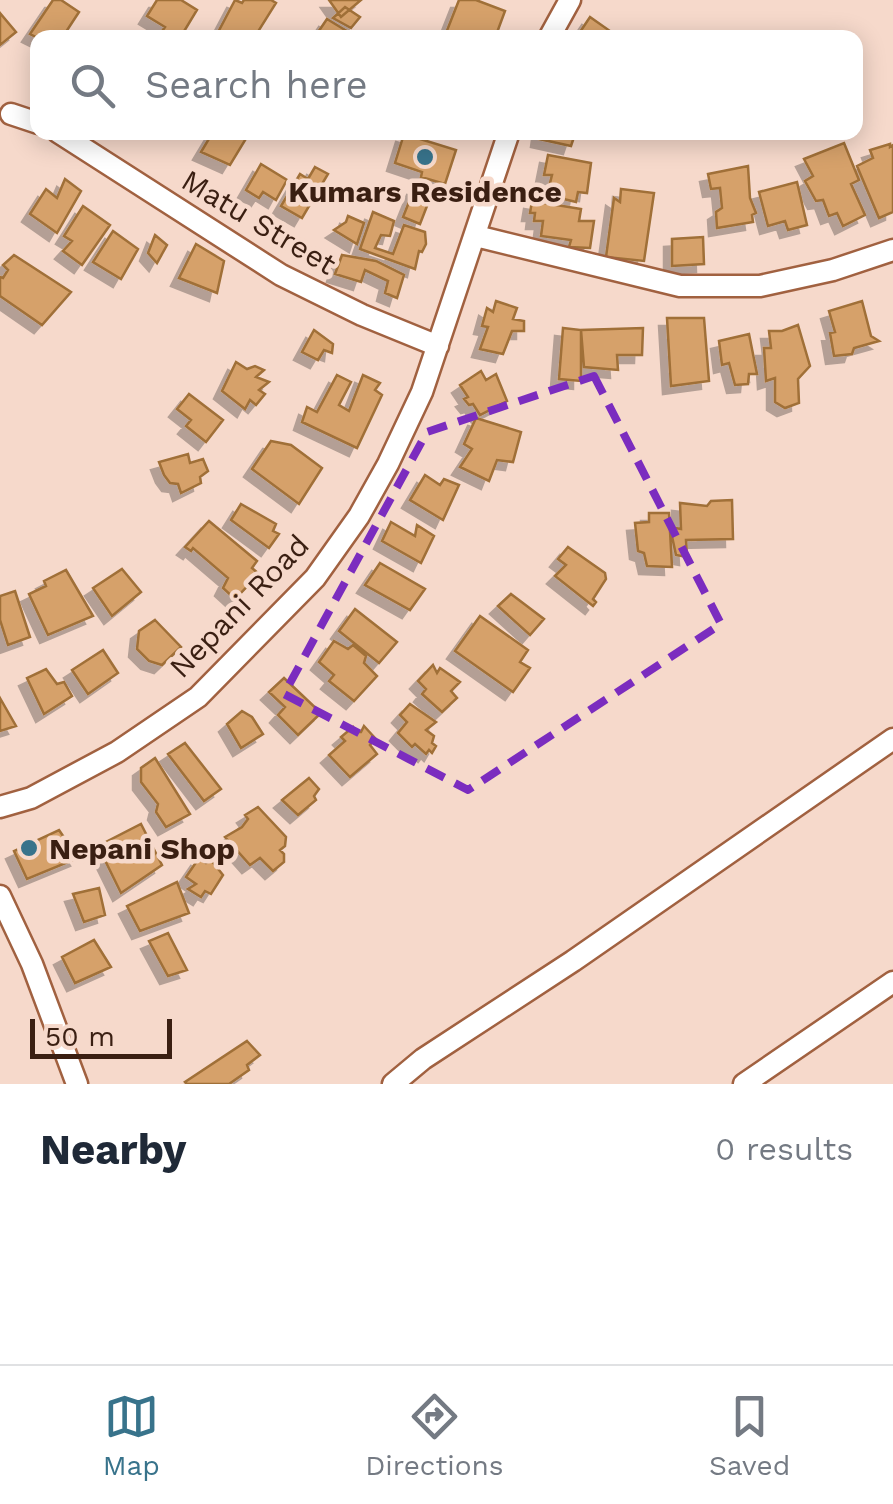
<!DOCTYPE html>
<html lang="en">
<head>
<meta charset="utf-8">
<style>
	body { margin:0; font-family:"Work Sans",sans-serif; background:#f2f2f3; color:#1f2937 }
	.scale { position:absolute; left:30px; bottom:25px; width:142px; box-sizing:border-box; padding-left:10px; border:5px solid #3a1f12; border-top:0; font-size:28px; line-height:35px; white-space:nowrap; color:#3a1f12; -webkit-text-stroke:8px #f6d9cb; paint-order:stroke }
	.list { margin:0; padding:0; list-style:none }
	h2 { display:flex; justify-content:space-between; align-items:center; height:130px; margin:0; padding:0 40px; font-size:42px }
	h2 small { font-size:32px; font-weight:400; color:#747a83 }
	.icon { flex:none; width:55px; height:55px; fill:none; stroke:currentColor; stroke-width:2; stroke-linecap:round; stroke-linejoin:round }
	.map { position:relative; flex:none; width:893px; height:1084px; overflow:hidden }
	.search { position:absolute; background:#fff; box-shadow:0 5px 25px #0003; left:30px; right:30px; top:30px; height:110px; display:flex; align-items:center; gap:25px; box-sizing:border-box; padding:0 35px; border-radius:20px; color:#747a83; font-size:38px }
	.sheet { height:280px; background:#fff }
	nav { display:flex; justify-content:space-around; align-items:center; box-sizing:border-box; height:140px; border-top:2px solid #e0e1e3; background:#fff; font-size:28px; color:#747a83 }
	nav a { display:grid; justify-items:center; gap:5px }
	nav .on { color:#38738b }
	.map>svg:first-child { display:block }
	.building { fill:#d6a16a; stroke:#a06f37; stroke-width:2.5; filter:url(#shadow) }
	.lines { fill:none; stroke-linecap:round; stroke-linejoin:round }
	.minor-casing { stroke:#a16140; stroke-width:25 }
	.minor { stroke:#fff; stroke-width:20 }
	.marked { fill:none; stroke:#7b2cbf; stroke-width:8; stroke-dasharray:20 12; stroke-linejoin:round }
	.poi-dot { fill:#38738b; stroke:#f6d9cb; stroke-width:4 }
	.labels { text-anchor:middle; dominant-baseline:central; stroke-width:9; stroke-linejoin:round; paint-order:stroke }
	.poi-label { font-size:30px; font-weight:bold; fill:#3a1f12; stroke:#f6d9cb }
	.street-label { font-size:30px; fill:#3a1f12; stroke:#f6d9cb }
</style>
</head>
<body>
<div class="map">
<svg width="893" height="1084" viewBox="0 0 893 1084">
	<defs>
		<filter id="shadow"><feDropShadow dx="-8" dy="8" stdDeviation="0" flood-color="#0004"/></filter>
	</defs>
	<rect width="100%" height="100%" fill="#f6d9cb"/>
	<path class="building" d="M53,0h8l18,12 -17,26h-24l-8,-4z
		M157,0h24l16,10 -17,28 -20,-4 5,-7 -18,-11z
		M235,0l7,3 2,-3h27l5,3 -22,35h-39z
		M329,0h32l-20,17z
		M459,0h17l29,11 -10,27h-37l-12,-5z
		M345,7l15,10 -9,11 -18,-10z
		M0,13l16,19 -16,13z
		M590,17l20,14 -4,7h-30z
		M327,19l23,14 -2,5h-34z
		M213,132h37l-20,33 -29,-13z
		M540,132h40l-5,2 -4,12 -32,-7z
		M404,134l52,16 -11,34 -24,-7 1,-5 -27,-9z
		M844,143l15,37 -8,4 14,31 -22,11 -6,-13 -8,3 -6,-16 -7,1 -11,-20 8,-5 -9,-17z
		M890,144v3l3,-2v67l-14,6 -22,-52 16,-8 -3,-8z
		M548,155l43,8 -4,30 -9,-1 -2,10 -29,-7 5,-20h-8z
		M261,164l26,16 -11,20 -13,-8 -4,6 -13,-8z
		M748,166l2,32 6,15 -4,2 1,7 -36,6 -1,-16 6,-4 -2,-20 -9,1 -3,-15z
		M315,167l13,7 -26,44 -21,-12 19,-32 8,5z
		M65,179l16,12 -24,42 -27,-19 16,-25 11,9z
		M797,182l10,43 -19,5 -3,-9 -17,5 -9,-34z
		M415,187l17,6 -12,31 -17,-7z
		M621,189l33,4 -10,68 -38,-4 8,-59 6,4z
		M532,201l49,8 -2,12h15l-4,27 -21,-1 2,-7 -30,-4 2,-15h-9l1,-8h-5z
		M83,206l27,19 -28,40 -19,-14 9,-10 -8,-5z
		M373,212l21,9 -4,15 -9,-1 -6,13 18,6 11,-29 21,7 1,12 -4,8 -3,-1 -4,18 -55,-20z
		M348,216l16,7 -7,21 -23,-14 12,-8z
		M113,231l25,18 -17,30 -28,-17z
		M155,235l12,10 -10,18 -9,-10z
		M703,237l1,27 -32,2v-27z
		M196,244l28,17 -7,32 -38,-15z
		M14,255l57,37 -29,33 -42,-29v-19l3,1 5,-8 -5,-5z
		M342,255l34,6 28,14 -7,23 -12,-5 3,-12 -23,-11 -4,12 -26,-8z
		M496,301l21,7 -4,11 11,2v10h-12l-9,23 -23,-5 8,-22 -6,-1 5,-18 6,4z
		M862,301l9,35 8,5 -25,7 -2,6 -18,2 -4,-23 5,-1 -6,-21z
		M667,318h37l5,63 -38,5z
		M798,325l12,41 -12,13 1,24 -14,5 -10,-6v-24l-9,3 -2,-33h7l-2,-17h13z
		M563,328l18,2v51l-22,-2z
		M643,328l-1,27h-25l1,15 -34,-3 -3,-37z
		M314,330l19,14 -1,9 -8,-3 -6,10 -16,-8z
		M749,334l8,40h-8l-1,10 -13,1 -6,-22 -7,2 -3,-24z
		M236,362l11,7 8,-3 9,4 -8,7 13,5 -10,8 6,4 -9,11 -6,-5 -5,9 -23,-18z
		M481,371l5,9 10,-6 11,27 -27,14 -7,-11 -4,1 -5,-6 4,-2 -8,-12z
		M337,375l14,7 -12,23 10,6 14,-36 17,8 -5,7 7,5 -25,53 -55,-26 5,-15 10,5z
		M189,394l34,26 -17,22 -20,-16 5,-6 -14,-11z
		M476,418l45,14 -8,30 -16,-2 -8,21 -29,-14 12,-18 -8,-5z
		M271,441l20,4 31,23 -23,36 -47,-35z
		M188,454l2,9 13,-4 5,12 -8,6 1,6 -20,10 -3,-9 -8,-1 -6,-8 -5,-13z
		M425,475l15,10 4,-6 15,6 -16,35 -33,-20z
		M732,500l1,39 -47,1 1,17 -11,-2 -6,-28 11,2 -1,-26 27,3 4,-5z
		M241,504l35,20 -3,7 6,3 -10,14 -38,-28z
		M649,513h20l3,54 -25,-1 -3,-13 -6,-2 -3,-28 14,-1z
		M209,521l48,40 -5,7 7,6 -24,25 -12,-11 5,-10 -35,-30 -2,3 -6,-4z
		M391,522l24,14 2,-11 17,11 -13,27 -39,-22z
		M568,547l37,26 1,6 -13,20 3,3 -3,4 -38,-30 11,-11 -8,-6z
		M380,563l45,26 -15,21 -45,-25z
		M122,569l19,23 -29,24 -19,-28z
		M66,570l27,46 -45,19 -19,-41 17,-8 -2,-5z
		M15,591l15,46 -22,8 -8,-25v-24z
		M511,594l33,25 -14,16 -32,-29z
		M355,609l42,33 -18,21 -40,-32z
		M480,616l48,34 -8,12 10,6 -17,24 -58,-41z
		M155,620l26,27 -19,18 -13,-4 -12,-12 2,-18z
		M334,641l14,8 5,-4 13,11 -2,7 13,13 -23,25 -25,-20 5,-6 -15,-13z
		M103,650l15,23 -30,21 -16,-24z
		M433,665l4,8 3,-5 20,14 -9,9 6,7 -15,14 -20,-18 4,-5 -8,-8z
		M46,669l11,15 7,-2 8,14 -28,18 -17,-36z
		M284,678l37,35 -23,22 -20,-20 7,-8 -16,-15z
		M0,698l16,28 -16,5z
		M410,704l26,18 -10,8 8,6 -2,7 4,3 -4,7 -3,-3 -3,4 -11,-10 -3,3 -14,-14 9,-11 -7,-7z
		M242,711l10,6 11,17 -22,14 -14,-24z
		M364,726l11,12 -5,7 7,9 -27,23 -21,-22 16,-14 -4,-4 12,-10 3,5h5z
		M185,743l36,46 -17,12 -36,-47z
		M155,758l35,56 -24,13 -10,-15 2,-8 -17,-22v-14z
		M309,778l10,11 -5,7 2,4 -18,15 -16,-15z
		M258,807l28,30 -1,9 -5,4 4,4v8l-11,9 -13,-13 -10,7 -25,-28 17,-10 6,-8 -3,-4z
		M141,824l21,41 -41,28 -23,-47z
		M59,830l19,28 -51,21 -13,-28z
		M199,858l7,5 5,-3 12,15 -12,19 -6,-3 -4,6 -13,-8 8,-5 -10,-7z
		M177,882l12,31 -49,18 -13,-25z
		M99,888l6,27 -21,7 -11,-28z
		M168,933l19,37 -19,6 -19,-35z
		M94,940l17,27 -36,16 -13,-26z
		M247,1041l13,14 -13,10 2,5 -20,14h-42l-2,-2z"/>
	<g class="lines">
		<defs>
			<path id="minor" d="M549,38l21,-38
				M11,114l27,9
				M58,132l223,143 81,40 76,31
				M476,236l204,50h80l73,-16 60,-20
				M0,807l31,-9 86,-46 81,-55 117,-119 44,-62 29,-52 34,-72 87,-260
				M0,896l32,68 45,120
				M393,1084l30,-25 150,-98 320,-222
				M744,1084l149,-102"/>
		</defs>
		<use href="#minor" class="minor-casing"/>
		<use href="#minor" class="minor"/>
	</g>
	<path class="marked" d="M594,376l127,248 -253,166 -184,-96 143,-262z"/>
	<g class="poi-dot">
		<circle cx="425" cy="157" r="10"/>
		<circle cx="29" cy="848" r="10"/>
	</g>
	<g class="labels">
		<g class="poi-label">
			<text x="425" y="191">Kumars Residence</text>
			<text x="49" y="848" text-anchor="start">Nepani Shop</text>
		</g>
		<g class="street-label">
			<text transform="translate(259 222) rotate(31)">Matu Street</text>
			<text transform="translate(239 606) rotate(-46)">Nepani Road</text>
		</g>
	</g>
</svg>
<div class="scale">50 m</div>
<div class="search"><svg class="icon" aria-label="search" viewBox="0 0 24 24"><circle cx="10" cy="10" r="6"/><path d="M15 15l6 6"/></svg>Search here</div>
</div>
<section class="sheet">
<h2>Nearby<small>0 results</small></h2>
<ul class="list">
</ul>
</section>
<nav>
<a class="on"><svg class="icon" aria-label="map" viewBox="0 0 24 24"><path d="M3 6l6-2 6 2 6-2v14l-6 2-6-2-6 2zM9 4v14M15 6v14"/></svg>Map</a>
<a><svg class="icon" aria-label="directions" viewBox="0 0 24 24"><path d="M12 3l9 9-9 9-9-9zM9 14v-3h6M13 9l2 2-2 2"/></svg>Directions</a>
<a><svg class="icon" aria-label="saved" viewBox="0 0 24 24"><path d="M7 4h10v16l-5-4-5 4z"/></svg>Saved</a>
</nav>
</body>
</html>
